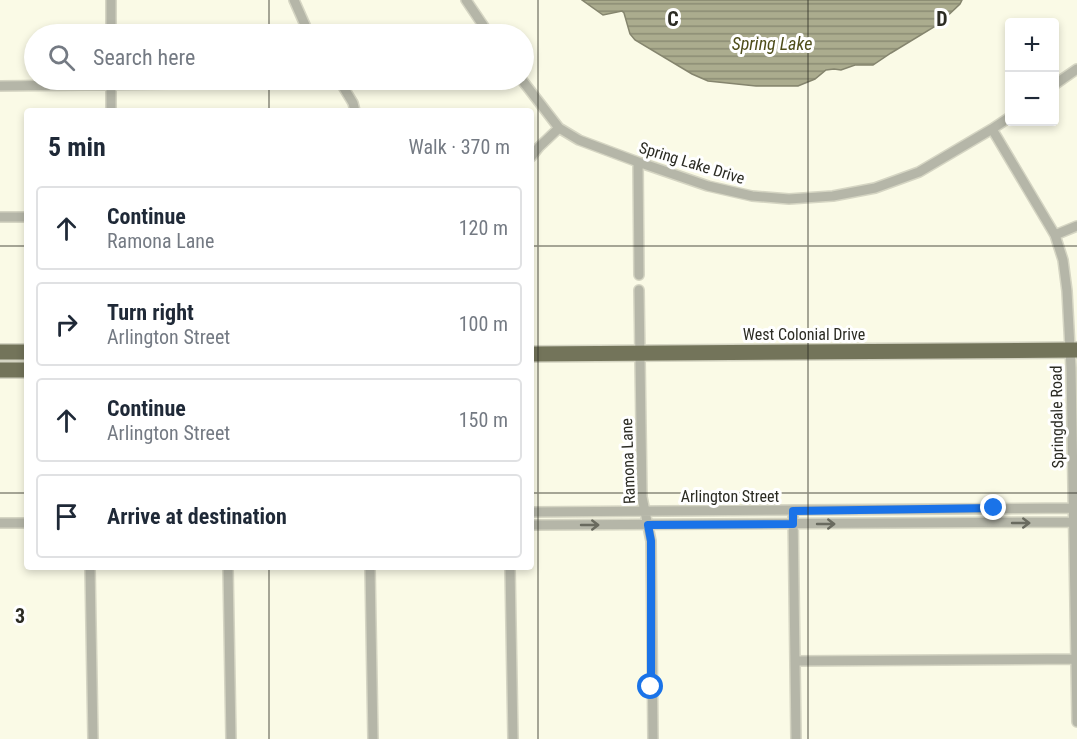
<!DOCTYPE html>
<html lang="en">
<head>
<meta charset="utf-8">
<style>
	body { margin:0; font-family:"Roboto Condensed",sans-serif; background:#f6f6f7; color:#1f2937 }
	.controls { position:absolute; right:18px; top:18px; display:grid; overflow:hidden; border-radius:6px; box-shadow:0 3px 9px #0003 }
	.controls button { width:54px; height:54px; display:grid; place-items:center; padding:0; border:0; border-bottom:2px solid #e0e1e3; background:#fff; color:#1f2937; font:30px sans-serif }
	.stop { position:absolute; width:18px; height:18px; margin:-14px; border:4px solid #1a73e8; border-radius:50%; background:#fff }
	.stop.end { background:#1a73e8; border-color:#fff; box-shadow:0 2px 6px #0008 }
	.list { margin:0; padding:0; list-style:none }
	h2 { display:flex; justify-content:space-between; align-items:center; height:78px; margin:0; padding:0 24px; font-size:26px }
	h2 small { font-size:20px; font-weight:400; color:#747a83 }
	.list li { display:grid; grid-template-columns:39px 1fr auto; gap:18px; align-items:center; box-sizing:border-box; height:84px; margin:0 12px 12px; padding:0 12px; border:2px solid #e0e1e3; border-radius:6px }
	.list b { display:block; font-size:22px; white-space:nowrap }
	.list p { margin:0; font-size:20px; white-space:nowrap; color:#747a83 }
	.list em { font-size:20px; font-style:normal; color:#747a83 }
	.icon { flex:none; width:33px; height:33px; fill:none; stroke:currentColor; stroke-width:2; stroke-linecap:round; stroke-linejoin:round }
	.map { position:relative; flex:none; width:1077px; height:739px; overflow:hidden }
	.search { position:absolute; background:#fff; box-shadow:0 3px 9px #0003; left:24px; top:24px; width:510px; height:66px; display:flex; align-items:center; gap:15px; box-sizing:border-box; padding:0 21px; border-radius:33px; color:#747a83; font-size:22px }
	.panel { position:absolute; background:#fff; box-shadow:0 3px 9px #0003; left:24px; top:108px; width:510px; height:462px; border-radius:6px }
	.map>svg:first-child { display:block }
	.water { fill:url(#water-rules); stroke:#85856e; stroke-width:1.5 }
	.lines { fill:none; stroke-linecap:round; stroke-linejoin:round }
	.minor-casing { stroke:#d5d5c3; stroke-width:12 }
	.trunk-casing { stroke:#d5d5c3; stroke-width:18 }
	.minor { stroke:#b5b6a8; stroke-width:9 }
	.trunk { stroke:#73745a; stroke-width:15 }
	.oneway { stroke:#696a5f }
	.route { stroke:#1a73e8; stroke-width:8 }
	.grid { fill:none; stroke:#2b2b23; stroke-width:1.5; stroke-opacity:0.55 }
	.labels { text-anchor:middle; dominant-baseline:central; stroke-width:6; stroke-linejoin:round; paint-order:stroke }
	.street-label { font-size:16px; fill:#2b2b23; stroke:#fff }
	.water-label { font-size:18px; font-style:italic; fill:#4e4d1a; stroke:#fff }
	.grid-label { font-size:20px; text-anchor:middle; font-weight:bold; fill:#2b2b23; stroke:#fff; stroke-width:6; stroke-linejoin:round; paint-order:stroke }
</style>
</head>
<body>
<div class="map">
<svg width="1077" height="739" viewBox="0 0 1077 739">
	<defs>
		<pattern id="water-rules" width="6" height="5" patternUnits="userSpaceOnUse" patternTransform="scale(1.5)"><rect width="6" height="5" fill="#abac8e"/><path d="M0 2.5h6" fill="none" stroke="#8b8c74"/></pattern>
	</defs>
	<rect width="100%" height="100%" fill="#fafae6"/>
	<path class="water" d="M582,0h380l-2,4 -21,20 -48,29 -18,12h-18l-14,5 -7,-1 -8,1 -11,9 -17,7h-42l-48,-5 -16,-7 -57,-34 -5,-6 -6,-21 -2,-2 -19,4z"/>
	<g class="lines">
		<defs>
			<path id="minor" d="M111,0v34
				M294,0l15,34
				M466,0l23,34
				M339,80l14,23 2,8
				M522,80l37,48 20,12 59,22 70,24 44,10 37,3 44,-3 42,-8 44,-16 73,-43 18,-12
				M1054,85l23,-16
				M0,86l341,-4 89,-2
				M111,111v-31
				M992,129l63,106 8,25 4,31 4,77 6,354
				M531,157l8,-10 20,-19
				M638,162l1,113
				M0,217h27
				M1055,235l22,-9
				M639,290l3,207 9,44 2,198
				M793,511l3,228
				M531,512l543,-4
				M0,523h27
				M531,525l543,-3
				M90,567l3,172
				M228,567l3,172
				M370,567l3,172
				M510,567l3,172
				M795,661l282,-2"/>
			<path id="trunk" d="M0,352h27
				M531,354l546,-4
				M0,370h27"/>
		</defs>
		<use href="#minor" class="minor-casing"/>
		<use href="#trunk" class="trunk-casing"/>
		<use href="#minor" class="minor"/>
		<use href="#trunk" class="trunk"/>
	</g>
	<defs><path id="oneway-shaft" d="M-6 0H5M1.5-3L5.5 0L1.5 3" fill="none" stroke-width="1.6" stroke-linecap="round" stroke-linejoin="round" transform="scale(1.5)"/></defs>
	<g class="oneway">
		<use href="#oneway-shaft" transform="translate(1021 523)"/>
		<use href="#oneway-shaft" transform="translate(826 524)"/>
		<use href="#oneway-shaft" transform="translate(590 525)"/>
	</g>
	<g class="lines">
		<path class="route" d="M651,687v-146l-3,-16 145,-1v-13l201,-3"/>
	</g>
	<path class="grid" d="M269,0v34M538,0v739M808,0v739M269,80v31M0,246h27M531,246h546M0,493h27M531,493h546M269,567v172"/>
	<g class="labels">
		<g class="street-label">
			<text transform="translate(692 163) rotate(17)">Spring Lake Drive</text>
			<text x="804" y="334">West Colonial Drive</text>
			<text transform="translate(1057 417) rotate(-91)">Springdale Road</text>
			<text transform="translate(628 461) rotate(-92)">Ramona Lane</text>
			<text x="730" y="496">Arlington Street</text>
		</g>
		<g class="water-label">
			<text x="772" y="43">Spring Lake</text>
		</g>
	</g>
	<g class="grid-label">
		<text x="673" y="26">C</text>
		<text x="942" y="26">D</text>
		<text x="20" y="623">3</text>
	</g>
</svg>
<div class="controls">
<button>+</button>
<button>−</button>
</div>
<div class="stop" style="left:651px;top:687px"></div>
<div class="stop end" style="left:994px;top:508px"></div>
<div class="search"><svg class="icon" aria-label="search" viewBox="0 0 24 24"><circle cx="10" cy="10" r="6"/><path d="M15 15l6 6"/></svg>Search here</div>
<section class="panel">
<h2>5 min<small>Walk · 370 m</small></h2>
<ul class="list">
<li><svg class="icon" aria-label="ahead" viewBox="0 0 24 24"><path d="M12 20V5M6 11l6-6 6 6"/></svg><div><b>Continue</b><p>Ramona Lane</p></div><em>120 m</em></li>
<li><svg class="icon" aria-label="right" viewBox="0 0 24 24"><path d="M7 20v-9h11M14 6l5 5-5 5"/></svg><div><b>Turn right</b><p>Arlington Street</p></div><em>100 m</em></li>
<li><svg class="icon" aria-label="ahead" viewBox="0 0 24 24"><path d="M12 20V5M6 11l6-6 6 6"/></svg><div><b>Continue</b><p>Arlington Street</p></div><em>150 m</em></li>
<li><svg class="icon" aria-label="arrive" viewBox="0 0 24 24"><path d="M6 21V4h12l-3 4 3 4H6"/></svg><div><b>Arrive at destination</b></div></li>
</ul>
</section>
</div>
</body>
</html>
